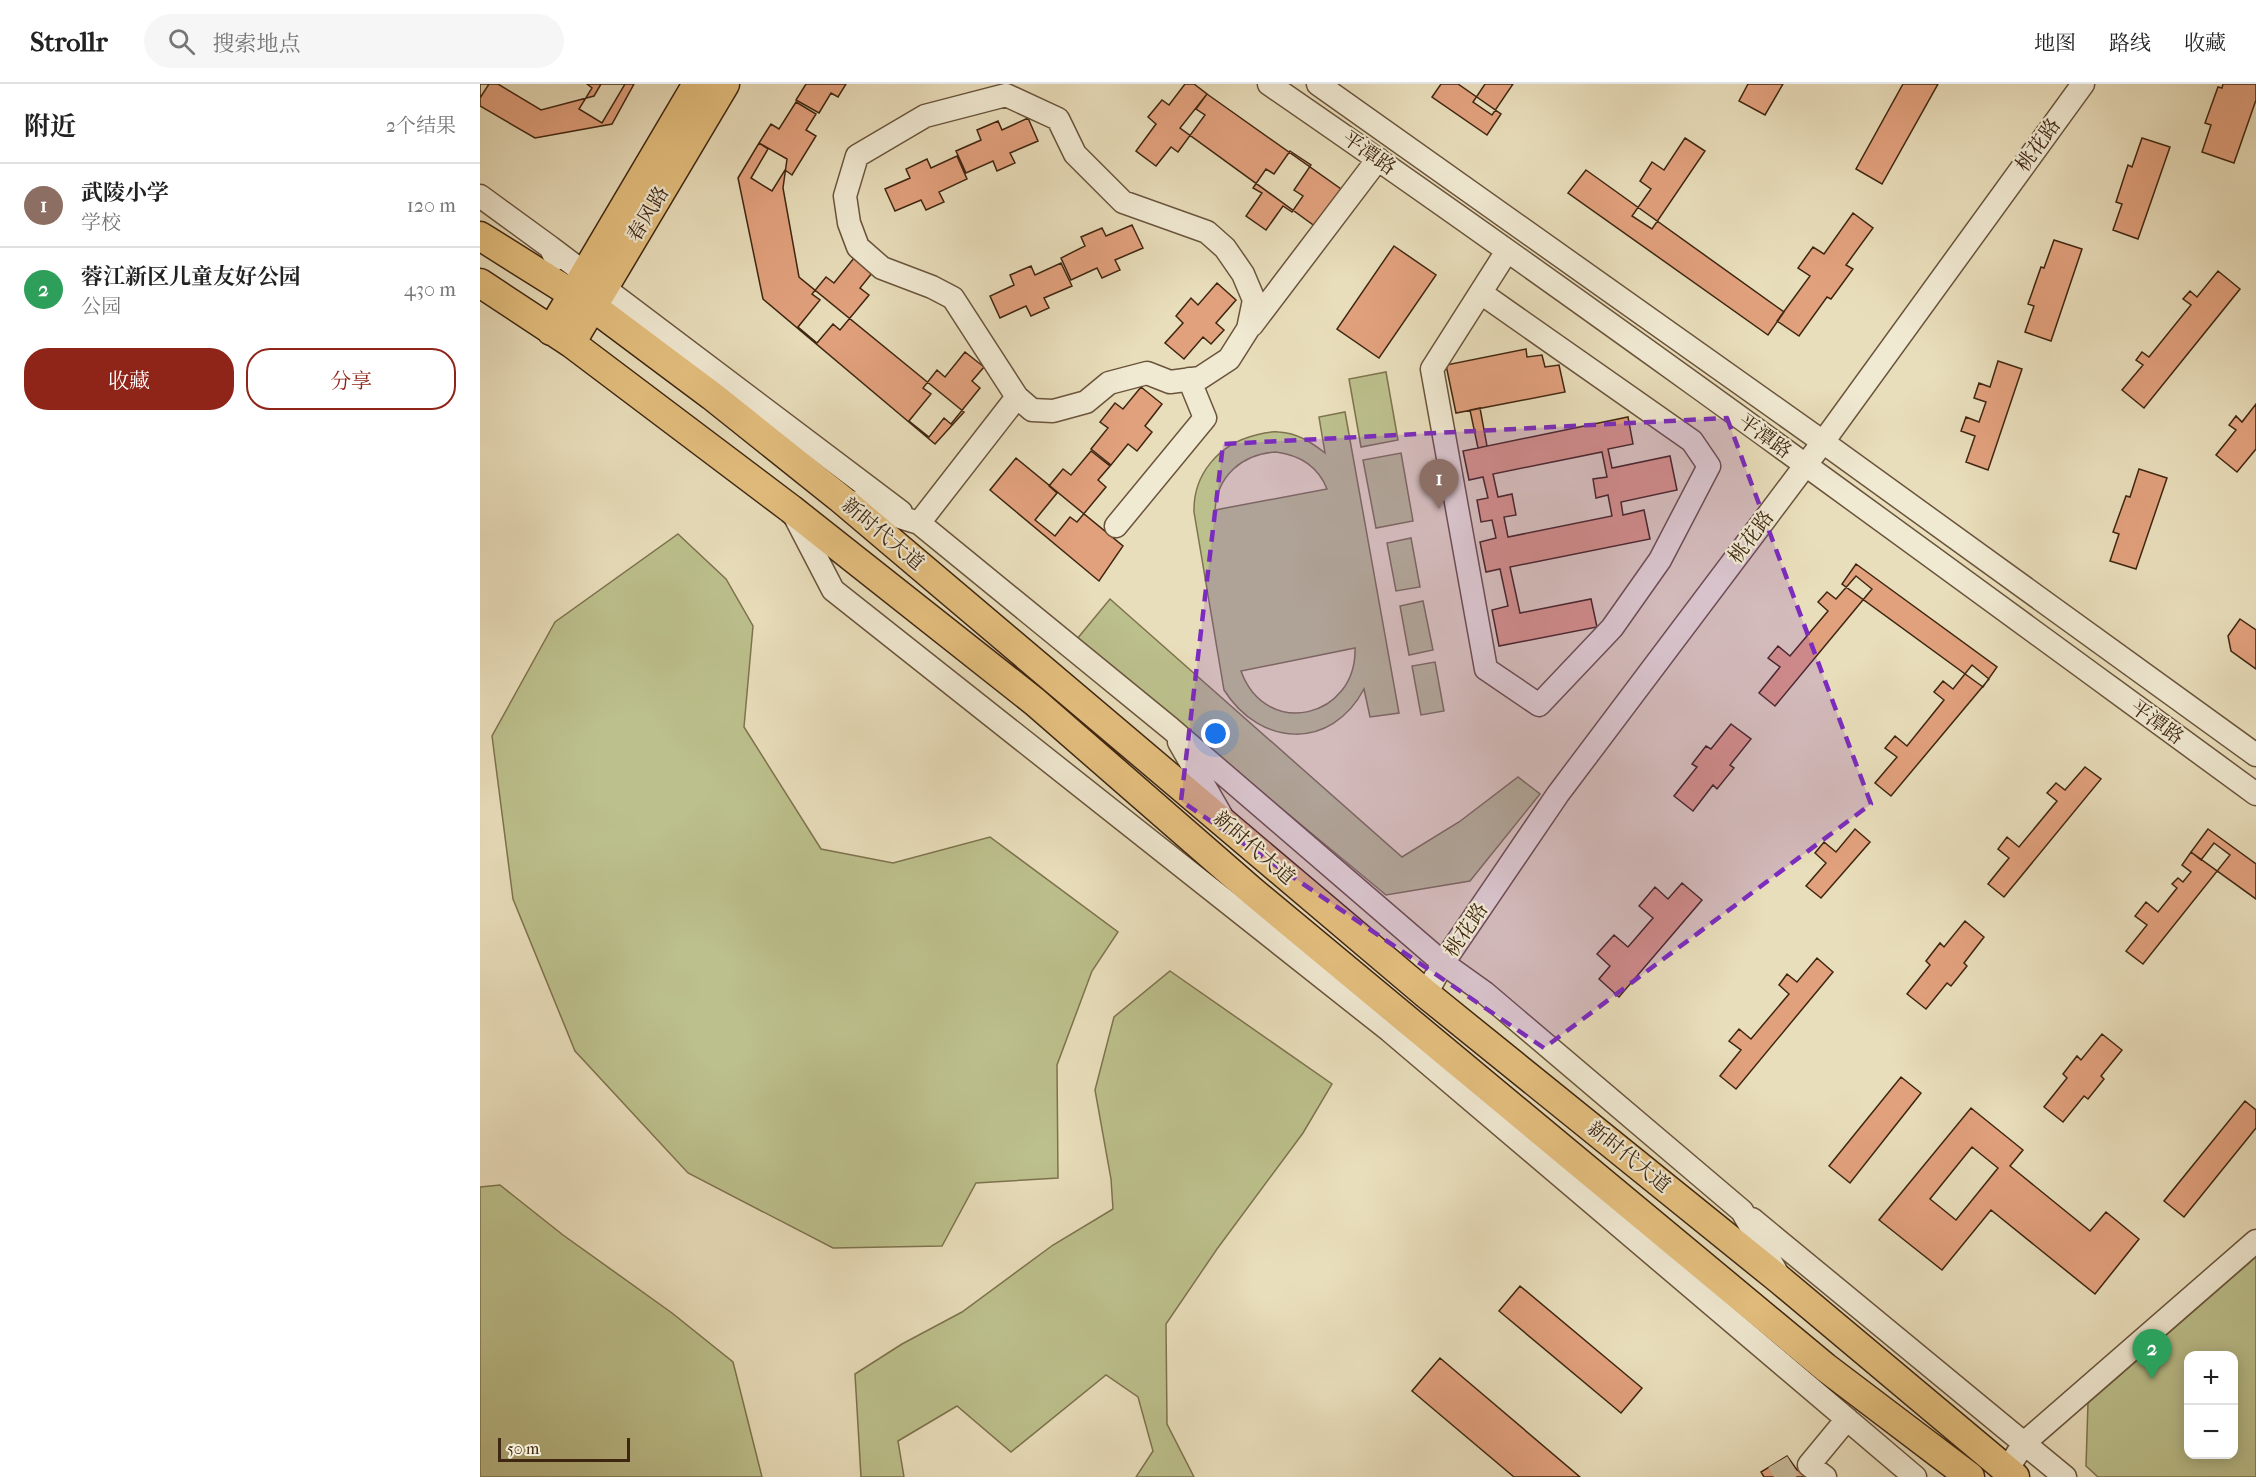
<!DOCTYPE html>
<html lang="zh">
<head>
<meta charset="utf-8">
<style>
	body { margin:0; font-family:"IM FELL French Canon","Noto Serif SC",serif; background:#f6f6f6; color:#222 }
	.controls { position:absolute; right:18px; bottom:18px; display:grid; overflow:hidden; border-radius:12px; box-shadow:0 3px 15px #0003 }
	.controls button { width:54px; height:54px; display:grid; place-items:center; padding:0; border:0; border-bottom:2px solid #e0e0e0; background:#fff; color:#222; font:30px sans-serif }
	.scale { position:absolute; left:18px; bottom:15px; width:132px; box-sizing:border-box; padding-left:6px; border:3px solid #3f2611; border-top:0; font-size:16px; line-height:21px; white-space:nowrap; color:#3f2611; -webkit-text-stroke:4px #f1ead3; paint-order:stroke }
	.you { position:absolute; left:736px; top:650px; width:21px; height:21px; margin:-15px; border:4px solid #fff; border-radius:50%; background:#1a73e8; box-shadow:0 0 0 9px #1a73e833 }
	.badge { display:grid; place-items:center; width:39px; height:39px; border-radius:50%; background:#8f2418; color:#fff; font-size:20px; font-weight:700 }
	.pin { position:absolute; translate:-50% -50px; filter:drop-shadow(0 2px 3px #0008) }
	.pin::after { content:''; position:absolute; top:32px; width:21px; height:18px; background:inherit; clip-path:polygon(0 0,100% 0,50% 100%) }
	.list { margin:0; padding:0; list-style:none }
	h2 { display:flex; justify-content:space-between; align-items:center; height:78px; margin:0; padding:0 24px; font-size:26px }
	h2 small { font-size:20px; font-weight:400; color:#767676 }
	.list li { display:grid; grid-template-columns:39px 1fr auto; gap:18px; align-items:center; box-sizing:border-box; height:84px; padding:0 24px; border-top:2px solid #e0e0e0 }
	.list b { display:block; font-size:22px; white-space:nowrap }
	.list p { margin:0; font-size:20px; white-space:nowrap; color:#767676 }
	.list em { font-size:20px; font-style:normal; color:#767676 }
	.actions { display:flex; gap:12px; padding:18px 24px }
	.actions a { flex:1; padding:14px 0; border:2px solid #8f2418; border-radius:24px; text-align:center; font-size:21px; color:#8f2418 }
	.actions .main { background:#8f2418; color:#fff }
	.icon { flex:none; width:33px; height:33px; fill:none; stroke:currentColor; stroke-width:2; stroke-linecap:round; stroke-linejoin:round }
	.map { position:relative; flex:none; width:1776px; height:1393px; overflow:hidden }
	header { display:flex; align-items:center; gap:36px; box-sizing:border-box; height:84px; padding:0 30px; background:#fff; border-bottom:2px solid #e0e0e0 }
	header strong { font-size:28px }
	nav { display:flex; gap:33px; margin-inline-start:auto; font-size:21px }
	.search { width:420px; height:54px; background:#f6f6f6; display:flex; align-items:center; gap:15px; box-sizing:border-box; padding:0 21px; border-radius:33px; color:#767676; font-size:22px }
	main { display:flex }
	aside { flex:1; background:#fff }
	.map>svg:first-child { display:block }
	.green { fill:#bcc08c; stroke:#7e734e; stroke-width:1.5; fill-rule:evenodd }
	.building { fill:#e2a17d; stroke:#3f2611; stroke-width:1.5; fill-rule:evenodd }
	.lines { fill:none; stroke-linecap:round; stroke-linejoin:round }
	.minor-tunnel { stroke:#c7b999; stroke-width:22; stroke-dasharray:22 11; stroke-linecap:butt }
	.minor-casing { stroke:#6a543c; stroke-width:25 }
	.major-casing { stroke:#3f2611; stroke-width:31 }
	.minor { stroke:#f1ead3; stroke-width:22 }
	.major { stroke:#e4bf7e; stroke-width:28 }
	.marked { fill:#7b2cbf; fill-opacity:0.2; stroke:#7b2cbf; stroke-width:4.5; stroke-dasharray:12 8; stroke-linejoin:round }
	.labels { text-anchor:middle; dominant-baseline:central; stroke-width:4.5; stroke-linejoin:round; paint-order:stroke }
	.street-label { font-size:20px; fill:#3f2611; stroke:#f1ead3 }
</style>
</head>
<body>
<header>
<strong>Strollr</strong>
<div class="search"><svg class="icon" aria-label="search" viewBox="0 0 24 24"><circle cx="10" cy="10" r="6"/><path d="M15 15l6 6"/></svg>搜索地点</div>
<nav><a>地图</a><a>路线</a><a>收藏</a></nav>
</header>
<main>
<aside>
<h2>附近<small>2个结果</small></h2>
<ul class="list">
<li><span class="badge" style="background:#8d6e63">1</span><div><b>武陵小学</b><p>学校</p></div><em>120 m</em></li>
<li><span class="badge" style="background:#2e9e5b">2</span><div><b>蓉江新区儿童友好公园</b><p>公园</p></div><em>430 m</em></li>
</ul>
<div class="actions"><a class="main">收藏</a><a>分享</a></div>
</aside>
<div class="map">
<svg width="1776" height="1393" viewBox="0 0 1776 1393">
	<rect width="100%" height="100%" fill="#e9debb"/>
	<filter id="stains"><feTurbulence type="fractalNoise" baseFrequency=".00333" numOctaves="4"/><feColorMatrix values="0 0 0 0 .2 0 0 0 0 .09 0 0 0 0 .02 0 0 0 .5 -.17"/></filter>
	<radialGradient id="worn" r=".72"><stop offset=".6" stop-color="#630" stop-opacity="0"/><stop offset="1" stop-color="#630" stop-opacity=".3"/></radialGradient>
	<path class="green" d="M906,288l12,68 -37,7 -12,-68z
		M865,328l54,301 -29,4 -6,-28c-33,62 -104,58 -140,1l-30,-178c-1,-38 25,-68 62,-77 7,-2 15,-4 23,-3 18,1 32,10 46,21l-6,-36zM796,368c23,3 42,14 51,37l-112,21c2,-34 27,-56 61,-58zM875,564c2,70 -89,92 -114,23z
		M921,369l12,68 -37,7 -13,-68z
		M198,450l48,45 27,47 -9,101 77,122 72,14 97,-26 128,95 -26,39 -35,94 1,113 -82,5 -34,63 -109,2 -145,-75 -113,-122 -62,-152 -21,-163 63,-114z
		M931,454l9,49 -24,4 -9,-48z
		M630,515l292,258 57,-35 59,-45 22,17 -70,87 -84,14 -309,-256z
		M943,517l10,49 -24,5 -9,-49z
		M955,578l9,49 -23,4 -9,-49z
		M690,887l162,113 -29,49 -86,116 -51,75 1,100 27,53h-58l17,-26 -15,-54 -32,-22 -95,77 -54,-46 -59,35 6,36h-43l-6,-103 47,-30 60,-32 91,-67 60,-36 -2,-30 -16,-89 19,-73z
		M20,1101l63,50 109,78 61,49 29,115h-282v-290z
		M1776,1173v220h-158l-12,-11 2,-63zM1708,1272h46v98h-46z"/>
	<path class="building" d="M0,0h9l-9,14z
		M0,0h18l43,26 53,-14 7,-12h33l-22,40 -77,14 -55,-32z
		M107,0h38l-23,39 -23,-14 13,-21z
		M326,0h40l-8,13 -7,-4 -12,20 -23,-13z
		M705,0h9l13,10 -11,15 9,6 -27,37 -7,-5 -15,19 -20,-15 20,-27 -8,-7 14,-17 7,5z
		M961,0h17l43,30 -14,21 -55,-38z
		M1005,0h28l-21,31 -19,-13z
		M1268,0h35l-18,31 -26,-14z
		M1423,0h35l-56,100 -26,-15z
		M1743,0h33v16l-22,63 -32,-11 9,-27 -6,-2 13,-36 4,1z
		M727,10l134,95 -25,38 -136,-99z
		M316,18l20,12 -10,16 10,6 -24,39 -7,-5 -13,21 -21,-13 17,-29 -9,-6 12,-19 8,5z
		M548,34l10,23 -28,12 5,10 -18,8 -4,-10 -27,12 -10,-22 25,-11 -4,-10 21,-9 4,9z
		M1205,54l20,13 -53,78 -20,-13 19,-27 -11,-8 12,-19 12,8z
		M1662,54l28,9 -32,92 -25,-9 9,-26 -6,-2 12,-37 4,2z
		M279,59l28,16 -4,29 16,89 165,135 -29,32 -172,-145 -25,-121z
		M810,67l21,14 -17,25 9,6 -11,16 -9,-6 -17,24 -20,-14 16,-23 -9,-5 13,-19 8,5z
		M477,72l10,23 -28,13 5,10 -18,8 -5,-10 -26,11 -10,-22 25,-11 -4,-9 21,-10 4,9z
		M1106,86l198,142 -16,23 -200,-142z
		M1373,129l20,15 -27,37 7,4 -22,30 -4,-2 -28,39 -22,-15 33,-45 -12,-8 15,-21 11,7z
		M652,141l11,23 -28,12 5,10 -18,8 -5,-10 -26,12 -10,-22 24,-12 -4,-9 21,-9 4,8z
		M1574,156l28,9 -31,92 -26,-9 9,-26 -6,-2 13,-37 3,1z
		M914,162l42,29 -57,83 -42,-29z
		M374,174l18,15 -12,15 9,7 -29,35 -7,-6 -16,19 -19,-16 22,-27 -8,-6 14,-17 8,6z
		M581,179l11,23 -28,12 5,10 -18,8 -5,-10 -26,12 -10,-22 24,-11 -4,-10 21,-9 4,9z
		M1738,187l22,18 -96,119 -22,-18 21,-25 -7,-5 6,-8 7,5 42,-52 -8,-6 7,-8 7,6z
		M737,199l19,17 -20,23 8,7 -13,14 -8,-7 -19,22 -19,-16 18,-20 -7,-7 15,-18 7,7z
		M1046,265l1,8 15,-2 3,12 14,-2 6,27 -109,21 -10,-48z
		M485,268l19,15 -12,14 8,7 -29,36 -7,-6 -15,19 -20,-16 22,-27 -8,-6 14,-18 8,7z
		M1518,277l24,8 -34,101 -22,-8 9,-26 -14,-5 5,-14 13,5 7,-20 -12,-4 5,-15 11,4z
		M661,303l21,17 -17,22 7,6 -15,19 -9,-7 -17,21 -20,-16 17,-21 -8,-6 15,-19 8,6z
		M1776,320v45l-19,23 -21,-17 20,-25 -7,-5 7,-9 6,6z
		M1000,324l7,38 -9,2 -8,-38z
		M1148,333l5,27 -25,5 4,19 58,-12 7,34 -56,12 2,13 21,-5 6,29 -140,28 10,46 71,-14 6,28 -98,19 -7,-36 16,-4 -8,-37 -14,3 -6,-30 16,-4 -4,-18 -11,2 -4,-22 11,-2 -5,-21 -14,3 -6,-29zM1122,368l5,25 -14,2 3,19 12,-3 4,21 -104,21 -4,-20 12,-2 -4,-21 -14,3 -5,-23z
		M611,367l19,15 -12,14 8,7 -29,35 -7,-5 -15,19 -20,-16 22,-27 -8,-7 14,-17 8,6z
		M536,374l107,88 -24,35 -109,-91z
		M1659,385l28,9 -31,91 -26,-8 9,-27 -6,-2 13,-36 4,1z
		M1376,480l141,103 -14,20 -141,-103z
		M1376,492l16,13 -97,117 -16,-13 21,-26 -12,-9 10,-12 12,10 38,-45 -10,-9 9,-10 9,7z
		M1760,535l16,11v39l-25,-18 -3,-15z
		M1492,581l17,14 -98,117 -16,-13 22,-26 -12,-9 10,-12 12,10 37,-46 -10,-8 9,-11 10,8z
		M1251,640l20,15 -21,26 4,3 -17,21 -4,-4 -20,26 -19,-15 23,-29 -5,-3 14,-18 5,3z
		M1605,683l16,12 -97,118 -16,-13 21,-26 -11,-9 9,-12 12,10 38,-46 -10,-8 9,-10 9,7z
		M1375,745l15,13 -49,56 -15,-12 20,-23 -11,-10 9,-11 12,10z
		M1728,745l48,35v35l-65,-47z
		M1734,759l16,12 -87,109 -17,-13 21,-26 -12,-9 11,-14 12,10 19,-24 -5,-4 6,-6 5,4 8,-10 -9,-7 9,-13 10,8z
		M1202,799l20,17 -83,97 -20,-18 11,-13 -13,-12 17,-19 14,12 25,-29 -14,-12 16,-19 13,12z
		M1485,837l19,16 -20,26 3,3 -16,20 -4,-3 -21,26 -19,-15 23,-29 -4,-4 14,-18 4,4z
		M1337,874l16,14 -97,117 -16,-13 21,-26 -12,-9 10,-12 12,10 38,-45 -10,-9 8,-11 10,8z
		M1622,950l20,16 -21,26 3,3 -16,20 -4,-3 -21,26 -19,-15 23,-29 -4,-4 14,-18 4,4z
		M1421,993l20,16 -71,90 -21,-17z
		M1765,1017l11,9v18l-72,89 -20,-16z
		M1491,1024l52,42 -13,16 80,65 16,-19 33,27 -44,55 -104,-84 -49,60 -63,-50zM1492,1063l26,21 -42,52 -26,-21z
		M1040,1202l122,102 -21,25 -122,-102z
		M960,1274l140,119h-66l-102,-86z
		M1307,1372l10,14 13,7h-46l-3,-5z"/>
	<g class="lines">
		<path class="minor-tunnel" d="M1294,1393l20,-12"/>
		<defs>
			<path id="minor" d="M789,0c334,230 660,471 987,710
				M838,0l505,358 433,313
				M0,112l70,51 6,12
				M70,163l351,265
				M1001,209l211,148 17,25 -49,94 -48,68 -73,77 -53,-36 -54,-300 75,-118
				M772,241l126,-166
				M368,417l71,22 251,205 273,235 42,30 257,218 35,62
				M313,429l40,77 557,441 525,446
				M439,439l98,-126 -64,-99 -21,-11 -50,-19 -24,-21 -9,-24 -4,-27 12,-40 68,-40 81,-21 52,24 17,35 48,48 84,30 18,16 18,26 11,26 -6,29 -19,30 -29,19 -30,4 -23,-9 -38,10 -23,19 -33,9 -21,-1 -15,-13
				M636,442l89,-108 -16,-39
				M699,658l42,73
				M946,910l17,-31 115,-169 265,-352 260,-358
				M1272,1135l313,258
				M1527,1386l17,-27 232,-202
				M1345,1393l-16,-12 38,-46"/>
			<path id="major" d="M0,152l113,71 119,89 129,103 585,495 354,286 235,197
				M0,199l91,60 220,166 244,193 217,189 573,476 145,110
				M71,247l146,-247
				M91,259l154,-259"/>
		</defs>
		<use href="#minor" class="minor-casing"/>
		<use href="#major" class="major-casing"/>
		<use href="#minor" class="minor"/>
		<use href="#major" class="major"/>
	</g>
	<path class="marked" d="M1247,334l144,386 -327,244 -363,-247 42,-357z"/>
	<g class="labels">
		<g class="street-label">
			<text transform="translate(1558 61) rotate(-54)">桃花路</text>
			<text transform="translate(889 69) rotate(35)">平潭路</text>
			<text transform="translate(168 130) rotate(-59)">春风路</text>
			<text transform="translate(1285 352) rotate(36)">平潭路</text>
			<text transform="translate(403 450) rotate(40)">新时代大道</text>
			<text transform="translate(1271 453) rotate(-53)">桃花路</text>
			<text transform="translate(1677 638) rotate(36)">平潭路</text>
			<text transform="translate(774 764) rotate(41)">新时代大道</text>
			<text transform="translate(986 846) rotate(-56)">桃花路</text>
			<text transform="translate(1149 1073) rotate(39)">新时代大道</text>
		</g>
	</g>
	<rect width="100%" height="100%" filter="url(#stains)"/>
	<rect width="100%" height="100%" fill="url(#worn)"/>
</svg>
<div class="controls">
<button>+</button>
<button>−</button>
</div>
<div class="scale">50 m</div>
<div class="you"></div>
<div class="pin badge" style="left:959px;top:425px;background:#8d6e63">1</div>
<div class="pin badge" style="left:1672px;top:1295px;background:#2e9e5b">2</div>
</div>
</main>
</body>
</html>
